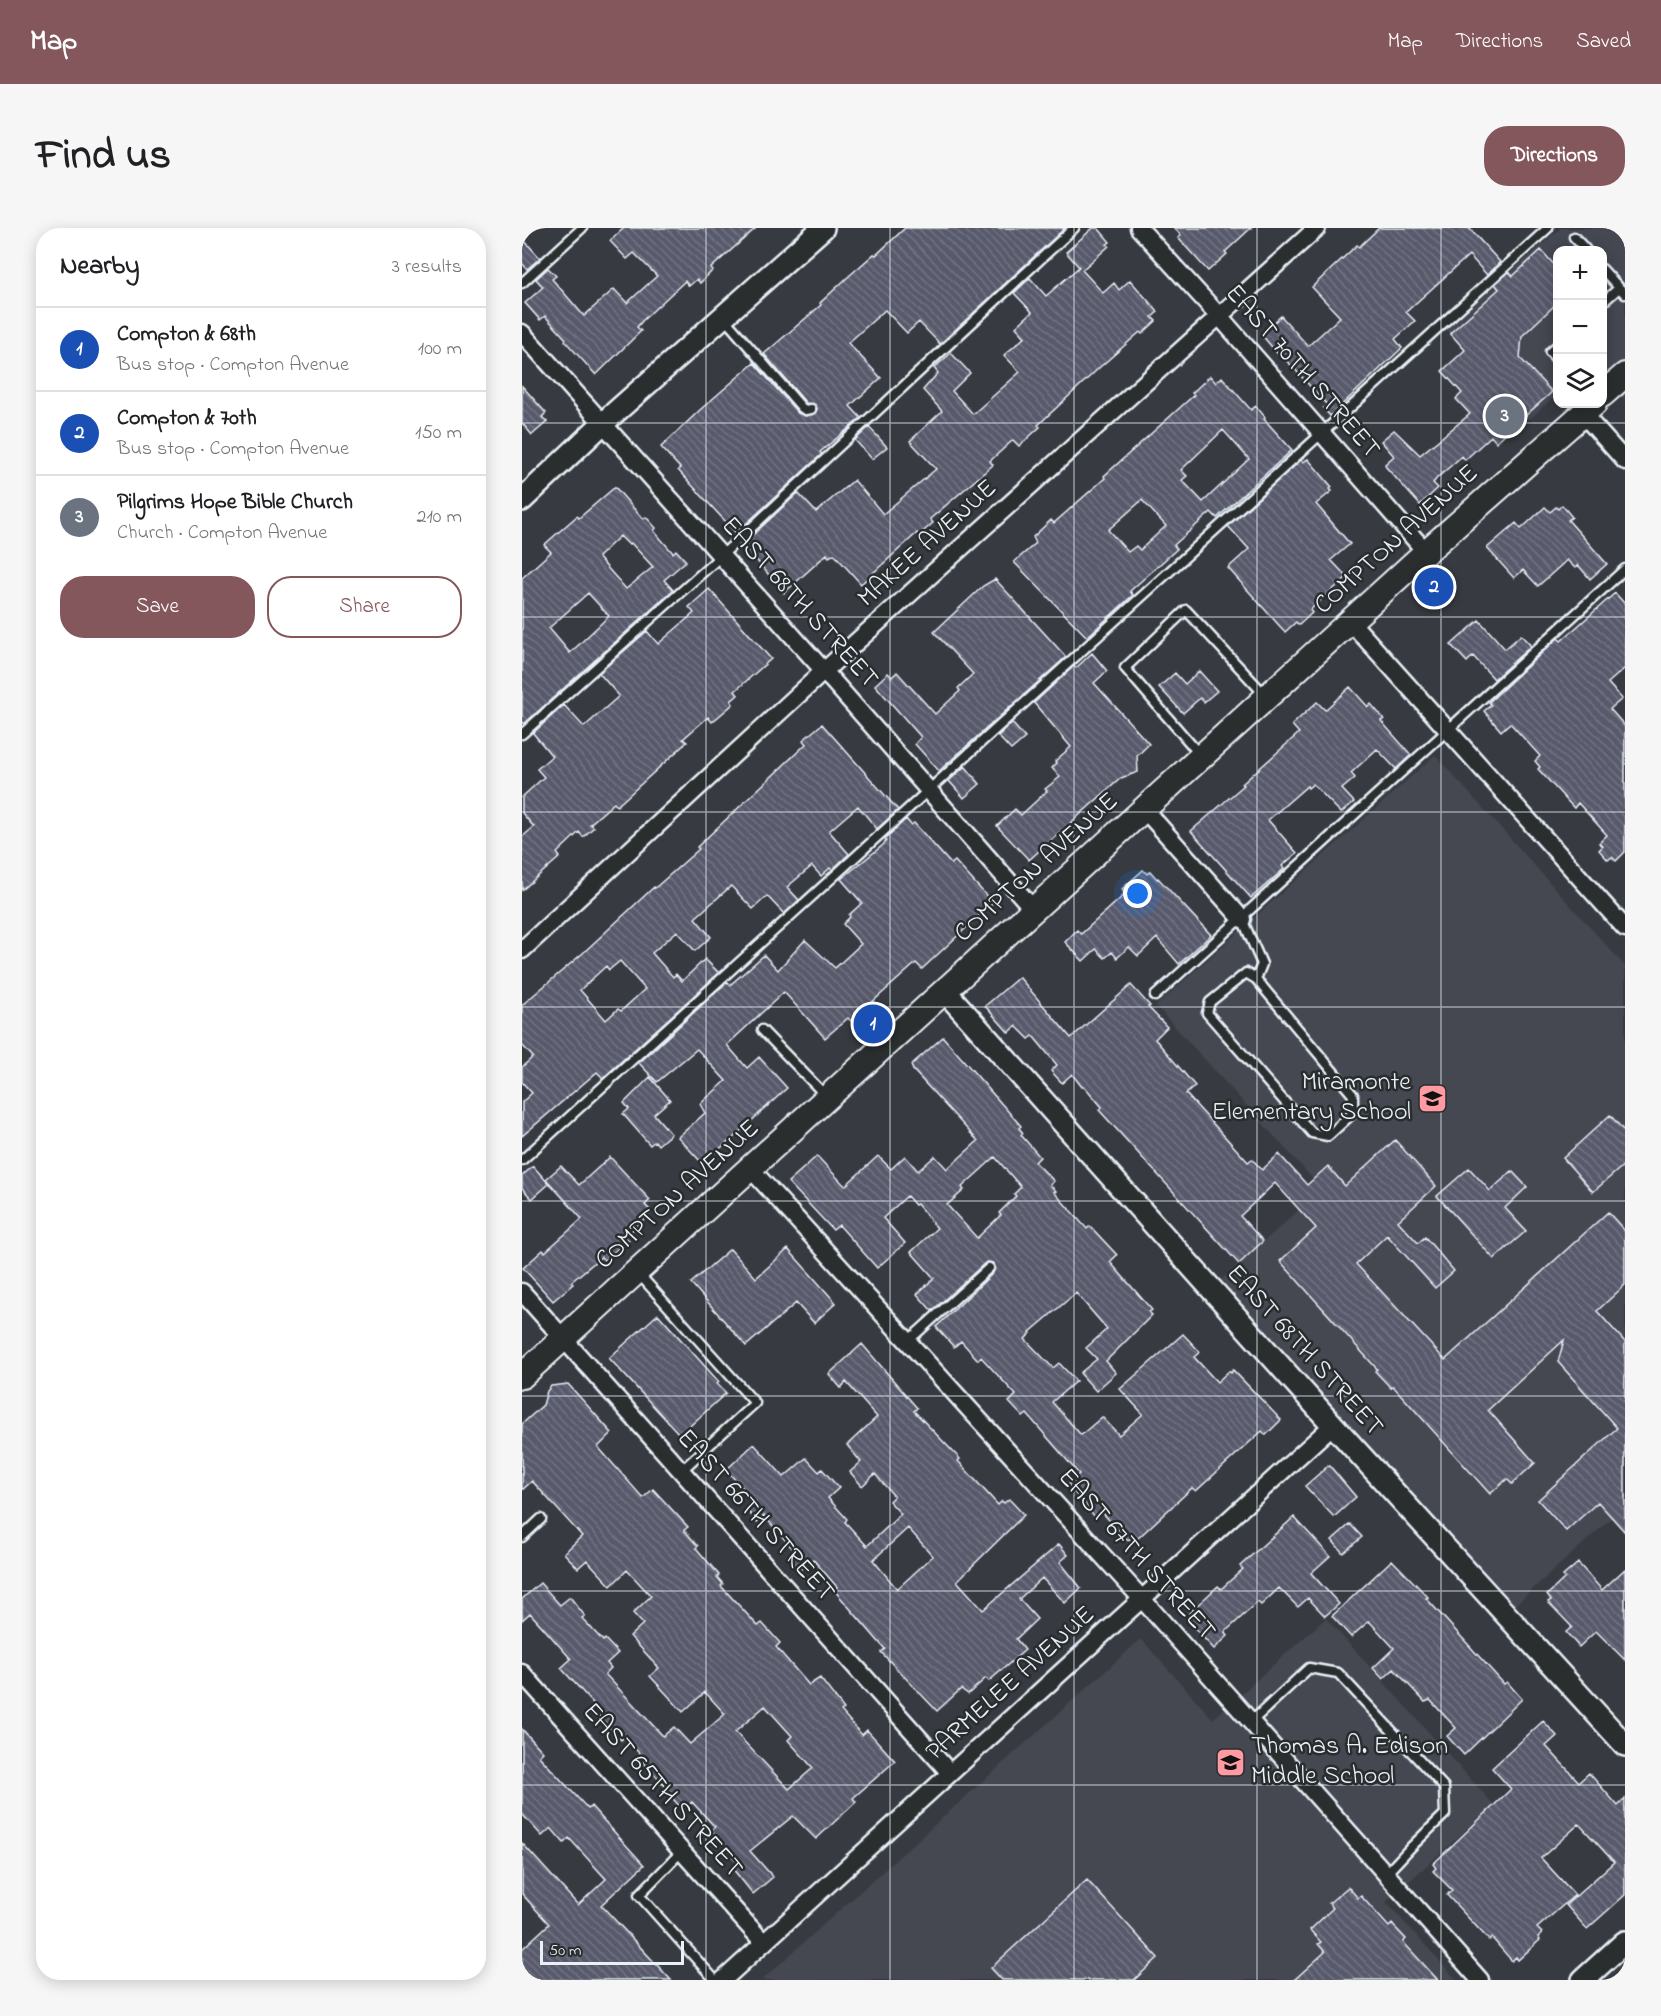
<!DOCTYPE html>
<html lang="en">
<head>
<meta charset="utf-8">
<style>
	body { margin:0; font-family:"Indie Flower",sans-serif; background:#f6f6f6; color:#202124 }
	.controls { position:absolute; right:18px; top:18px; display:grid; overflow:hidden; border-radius:12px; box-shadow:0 3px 15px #0003 }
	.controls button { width:54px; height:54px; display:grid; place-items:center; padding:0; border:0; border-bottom:2px solid #e0e0e0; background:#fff; color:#202124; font:30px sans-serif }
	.scale { position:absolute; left:18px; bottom:15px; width:144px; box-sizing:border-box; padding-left:6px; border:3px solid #e8f1f8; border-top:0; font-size:16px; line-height:21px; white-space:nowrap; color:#e8f1f8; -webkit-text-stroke:4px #2a2d2e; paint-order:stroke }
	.you { position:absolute; left:616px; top:666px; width:21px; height:21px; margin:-15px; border:4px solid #fff; border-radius:50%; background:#1a73e8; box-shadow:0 0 0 9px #1a73e833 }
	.badge { display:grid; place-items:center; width:39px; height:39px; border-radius:50%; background:#84575d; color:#fff; font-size:20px; font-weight:700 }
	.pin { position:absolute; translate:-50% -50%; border:3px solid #fff; box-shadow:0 2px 6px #0006 }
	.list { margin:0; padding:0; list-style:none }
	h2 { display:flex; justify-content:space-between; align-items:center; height:78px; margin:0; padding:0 24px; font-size:26px }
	h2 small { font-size:20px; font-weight:400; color:#757577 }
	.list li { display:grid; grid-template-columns:39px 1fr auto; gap:18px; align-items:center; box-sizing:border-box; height:84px; padding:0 24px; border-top:2px solid #e0e0e0 }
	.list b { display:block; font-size:22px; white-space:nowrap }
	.list p { margin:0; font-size:20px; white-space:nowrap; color:#757577 }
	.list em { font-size:20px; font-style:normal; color:#757577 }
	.actions { display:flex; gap:12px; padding:18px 24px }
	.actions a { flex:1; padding:14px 0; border:2px solid #84575d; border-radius:24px; text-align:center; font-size:21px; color:#84575d }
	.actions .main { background:#84575d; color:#fff }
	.icon { flex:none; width:33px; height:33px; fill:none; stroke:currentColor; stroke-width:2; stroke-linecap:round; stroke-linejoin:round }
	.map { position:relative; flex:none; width:1103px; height:1752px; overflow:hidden; border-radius:24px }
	header { display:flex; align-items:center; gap:36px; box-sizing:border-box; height:84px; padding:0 30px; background:#84575d; color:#fff }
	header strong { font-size:28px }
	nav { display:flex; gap:33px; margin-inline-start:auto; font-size:21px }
	.intro { display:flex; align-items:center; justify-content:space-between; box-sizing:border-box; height:144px; padding:0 36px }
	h1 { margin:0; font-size:42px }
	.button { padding:15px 27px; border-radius:24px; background:#84575d; color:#fff; font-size:21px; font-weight:700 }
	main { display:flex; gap:36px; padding:0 36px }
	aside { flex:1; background:#fff; border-radius:24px; box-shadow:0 3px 15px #0003 }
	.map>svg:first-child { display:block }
	.built { fill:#454751 }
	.building { fill:url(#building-back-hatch); stroke:#e8f1f8; stroke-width:1.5; fill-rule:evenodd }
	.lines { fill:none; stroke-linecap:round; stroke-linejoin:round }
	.service-casing { stroke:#e8f1f8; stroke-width:13 }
	.minor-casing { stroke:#e8f1f8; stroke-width:21 }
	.tertiary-casing { stroke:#e8f1f8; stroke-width:26 }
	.secondary-casing { stroke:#e8f1f8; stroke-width:28 }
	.service { stroke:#2a2d2e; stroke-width:8 }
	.minor { stroke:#2a2d2e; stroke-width:16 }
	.tertiary { stroke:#2a2d2e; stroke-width:21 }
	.secondary { stroke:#2a2d2e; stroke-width:24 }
	.grid { fill:none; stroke:#e8f1f8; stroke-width:1.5; stroke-opacity:0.55 }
	.labels { text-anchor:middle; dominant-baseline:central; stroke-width:5; stroke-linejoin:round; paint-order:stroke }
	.street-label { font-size:26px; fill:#e8f1f8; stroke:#2a2d2e }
	.poi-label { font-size:26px; fill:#e8f1f8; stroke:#2a2d2e; text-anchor:end }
</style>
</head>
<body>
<header>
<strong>Map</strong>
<nav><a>Map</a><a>Directions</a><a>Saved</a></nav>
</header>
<div class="intro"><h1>Find us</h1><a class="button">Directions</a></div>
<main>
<aside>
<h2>Nearby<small>3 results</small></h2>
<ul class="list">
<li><span class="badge" style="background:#1a4fb4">1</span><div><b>Compton &amp; 68th</b><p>Bus stop · Compton Avenue</p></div><em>100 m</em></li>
<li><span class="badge" style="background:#1a4fb4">2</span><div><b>Compton &amp; 70th</b><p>Bus stop · Compton Avenue</p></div><em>150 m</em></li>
<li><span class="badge" style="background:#6b7280">3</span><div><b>Pilgrims Hope Bible Church</b><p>Church · Compton Avenue</p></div><em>210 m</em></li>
</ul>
<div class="actions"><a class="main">Save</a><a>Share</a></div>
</aside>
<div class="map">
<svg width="1103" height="1752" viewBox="0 0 1103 1752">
	<defs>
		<pattern id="building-back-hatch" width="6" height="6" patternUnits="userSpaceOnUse" patternTransform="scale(1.5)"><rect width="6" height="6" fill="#595a6c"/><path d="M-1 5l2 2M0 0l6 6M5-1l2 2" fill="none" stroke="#717282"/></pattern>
	</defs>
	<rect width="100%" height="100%" fill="#383a41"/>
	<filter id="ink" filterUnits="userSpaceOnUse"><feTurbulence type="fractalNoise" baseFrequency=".0167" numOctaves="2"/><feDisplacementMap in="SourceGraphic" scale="12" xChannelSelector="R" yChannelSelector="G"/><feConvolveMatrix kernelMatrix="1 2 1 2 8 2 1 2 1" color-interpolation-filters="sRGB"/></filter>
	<g filter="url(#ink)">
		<path class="built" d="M1039,0h64v172l-22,-25 -1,-125h-44l-1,144 -28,26 -83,-91z
			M913,527l190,211v540l-111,100 -294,-325 102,-92 -166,-183z
			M804,1390l168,187 -108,97 71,78h-695l379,-341 72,80z"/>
		<path class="building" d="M102,0h132l-45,40 2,2 -13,13 -3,-4 -8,7 -4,-5 -42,39 -6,7 4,4 -45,44 -31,-34 1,-2 -21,-23 -5,4 -15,-17 18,-16 -7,-8 12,-11 8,8 -4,3 32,37 30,-27 13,14 30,-27 -23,-23 -7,6 -17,-18z
			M383,0h160l-125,116 -21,-22 -12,11 -22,-23 -37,33 33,35 -31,28 11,12 -41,34 2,2 -86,79 -58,-63 2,-2 -19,-21 40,-38 53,-46 44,50 8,3 9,-3 2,-4 -2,-4 -9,-2 -42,-49 57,-49 -1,-2 29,-27 25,-22 2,1z
			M571,0h5l12,14 -3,2 2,2 -27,24 21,23 11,-10 5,7 11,-10 28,32 -6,5 4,4 -14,13 -2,-2 -40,35 -62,58 2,2 -21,19 -6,-6 -23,21 3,4 -63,54 3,4 -14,12 -2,-2 -56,51 -27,-30 -5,3 -2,-3 -43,39 -41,-49 55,-51 18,19 38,-32 29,34 53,-45 -26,-28 32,-30 -19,-21 15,-17 -4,-5 17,-15 19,20 -18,18 21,23 47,-42 -16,-17 21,-18 -9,-10 16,-15 -18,-19 16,-15 16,18 33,-29 -13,-15z
			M652,0h77l-26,24 2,2 -19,17 -30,-33 3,-3z
			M857,0h90l31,34 -13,13 -18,-20 -63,57 9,9 -20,18 7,9 -72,68 -7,-8 4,-3 -36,-40 -8,-7 -1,1 -21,-25 20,-18 27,30 32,-29 -28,-30 45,-42 2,2z
			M0,10l18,20 -13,11 -5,-6z
			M1019,22l16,18v35l-35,33 -2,22 32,34 -56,50 -5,-6 -26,24 -3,-4 -25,22 -4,5 5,5 -18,17 -34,-38 -1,-3 9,-8 -13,-15 13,-11 26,25 50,-41 -14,-15 6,-6 -20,-22 23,-21 -15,-17 49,-44 -4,-5 14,-12 4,4z
			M688,148l6,7 6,-6 29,33 5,-4 9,11 -1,2 28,31 -75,68 -6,-6 -37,33 3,4 -47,42 3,4 -46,42 -73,-75 22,-19 -3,-6 18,-17 3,3 51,-45 -1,-2 90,-81 -2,-2zM701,202l26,29 -46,43 -21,-22 5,-4 -6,-6zM620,272l24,26 -26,24 -4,-4 -8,6 -20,-22z
			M0,158l24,27 -4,4 5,5 -15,13 -10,-12z
			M347,199l18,20 -15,12 -17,-19z
			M786,231l24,28 -2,2 2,2 -16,13 34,40 -19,16 16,17 -37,33 2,3 -13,12 -3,-3 -11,10 -57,-64 21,-19 -21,-23 73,-66 2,2z
			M93,259l28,32 3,-2 10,11 -2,3 19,22 3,-3 10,11 -22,19 9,10 -149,134 -2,-3v-143l29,-26 -7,-7 33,-29 2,2zM98,308l9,9 2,-2 22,24 -27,22 -28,-32zM66,365l21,23 -39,37 -21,-25z
			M1040,277l10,12 -4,3 39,44 -17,15 -12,-14 -3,3 -8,-8 -29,26 -15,-16 -9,8 -27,-30 29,-25 5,6 24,-22 5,5 6,-5 2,2z
			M473,351l71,78 -127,114 -24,-27 6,-7 -46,-52 13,-12 4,4 5,-5 38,42 25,-23 -2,-3 15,-14 -39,-42 49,-46z
			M187,361l62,70 -36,32 3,4 -7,6 2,3 -21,18 -4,-5 -25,22 4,3 -70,64 -3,-3 -24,21 4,3 -11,10 -4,-5 -22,21 3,4 -38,33v-53l12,-10 -12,-14v-16l22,-20 -7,-8 15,-13 -19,-23 31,-28 20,22 35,-31 -20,-23 48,-42 11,13 36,-31 -5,-6z
			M1093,365l10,11v64l-17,15 14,16 -12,10 15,17v126l-9,9 -4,-4 -4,3 -9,-10 4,-4 -4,-3 8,-8 -29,-32 -4,5 -36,-39 2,-2 -5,-6 5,-5 -30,-33 -9,8 -17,-20 7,-6 -2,-3 69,-64 3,3z
			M957,392l26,29 16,-14 10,11 -37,33 -21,-23 -6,6 -16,-17z
			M570,425l15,18 -13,12 55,61 -12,12 1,16 -17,6 -92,82 -32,-34 18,-17 6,6 26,-24 -2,-2 15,-12 -8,-9 5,-5 -2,-2 16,-14 -37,-44 40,-37 2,2z
			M677,443l18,20 -13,11 -4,-4 -17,15 -24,-26 16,-14 10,11z
			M828,459l18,20 3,-3 13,15 -3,2 30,34 -15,14 -19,-20 -26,24 4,5 -13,11 12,13 -13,11 -28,-29 -5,4 -1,-2 -39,34 29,33 -15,13 2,3 -33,29 -60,-67 53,-46 -2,-1 57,-51 -7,-8 25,-23 8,8z
			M490,495l13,15 -14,12 -13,-14z
			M300,496l76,86 -21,19 -19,-23 -29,25 20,23 -17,16 -2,-2 -9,8 -9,-10 -25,21 12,13 -15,14 -17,-18 -14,13 -22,-23 -36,32 16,19 -16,14 -18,-20 -25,22 21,24 3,-3 6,7 23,-22 14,14 -116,105 -6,-6 -75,64v-34l10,-9 -10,-11v-15l11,-10 -11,-12v-40l61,-52 71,-66 1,1 44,-39 -2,-2 109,-103 -3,-4zM98,733l25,28 -24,22 -3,-2 -12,11 -26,-30 26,-24 3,4z
			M443,538l15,18 -16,14 -15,-17z
			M384,591l5,6 3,-2 37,41 4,-3 38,42 -71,66 -6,-6 -65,58 -3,-3 -23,20 -41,-46 -57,53 20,23 12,-11 28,31 -54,50 -31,25 -24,-26 27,-24 -5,-9 26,-23 -29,-32 -40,33 -18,-19 88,-81 3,3 34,-30 14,15 27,-30 30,28 26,-24 -18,-20 7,-7 -1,-2 13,-12 -21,-24 42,-34 3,-4 -1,-2z
			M621,642l4,4 3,-3 7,8 1,-1 53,57 -32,29 -22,-26 -19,18 -9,-9 -12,11 -5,-6 -7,6 -9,-9 -13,12 -18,-19 12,-12 4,4 42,-38 1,-3 -2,-4z
			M497,749l52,61 60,-53 19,21 -2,1 19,20 -12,12 40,47 -9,8 62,68 4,-3 10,11 17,-16 28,31 21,-19 17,20 50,-46 41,46 -38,35 20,22 7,-6 29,34 -19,17 -48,-53 -31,29 89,96 163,-148 17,19v54l-28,26 28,31v190l-27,-30 -32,29 -28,-31 79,-72 -59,-66 6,-22 -76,70 47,53 -23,21 -5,-5 -17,15 -97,-108 -2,2 -16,-17 2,-2 -97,-108 36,-33 -41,-45 -35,33 23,25 -24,23 -140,-154 3,-3 -17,-20h-3l-10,-13 -10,9 -11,-12 6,-6 -24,-29 -4,3 -13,-13 -7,7 -24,-27z
			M421,809l78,89 -2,2 4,5 -2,2 19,22 -5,5 19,19 -4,4 6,6 -2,1 33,37 3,-3 27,29 -7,7 42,48 -3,2 3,3 -46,46 10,12 -20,18 -16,-18 17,-14 -11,-11 21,-19 -31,-36 -46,39 1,1 -6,6 28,29 6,-5 17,18 -24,21 29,33 21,-18 17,18 24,-21 -23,-25 63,-55 17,18 -6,5 23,25 12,-11 2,2 2,-3 48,50 -15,15 -4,-4 -66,60 -4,-3 -57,53 -3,-4 -3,3 -4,-2 -23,-26 -6,6 -28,-33 11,-11 -52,-60 -4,3 -14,-15 7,-7 -35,-38 -3,3 -17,-19 -7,6 -18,-20 57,-54 2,-6 -2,-4 -5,-1 -3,1 -53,48 -15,-17 17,-16 -23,-26 26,-24 -20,-24 -2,1 -8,-9 -24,22 22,25 -28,25 -38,-43 -6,5 -45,-48 29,-26 28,30 33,-30 13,13 14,-13 13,15 17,-15 12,13 31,-28 -65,-71 -2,-5zM473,929l26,30 -7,7 2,2 -17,17 2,2 -24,23 -30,-33 17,-15 -2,-3z
			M128,849l20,23 -16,14 17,20 -13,11 -3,-4 -5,4 -27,-31 6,-5 -5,-6z
			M1088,887l15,17v32l-32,28 -30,-34z
			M88,929l40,43 -5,5 7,7 -27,25 4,3 -25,20 -3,-3 -30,25 2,2 -20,17 -30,-33 20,-18 2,2 37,-33 -36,-40 15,-13 18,19z
			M11,938l16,18 -17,15 -10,-11v-12z
			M947,940l21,23 22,-20 15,16 -22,21 21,23 -32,28 -57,-63z
			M208,1021l26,29 32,-29 48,54 -22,20 -18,-20 -50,43 -55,-63z
			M136,1086l61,68 -2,2 9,9 -46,42 -71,-77z
			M340,1116l55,64 -3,3 46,48 -2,2 40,44 4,-4 2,2 5,-4 15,16 -67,66 26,29 76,-66 9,11 -8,7 21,26 -16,15 -23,-25 -23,21 18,20 -21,20 9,11 -36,31 -3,-3 -18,16 -7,-5 -24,22 -56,-59 4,-3 -51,-59 3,-3 -24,-28 -13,11 -12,-14 6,-6 -30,-34 -7,6 -10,-12 9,-8 -30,-32 28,-26 30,33 22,-19 13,14 3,-3 17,19 -11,10 19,21 -2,3 22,24 34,-32 -12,-13 5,-5 -19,-22 -13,12 -12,-14 11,-10 -14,-17 30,-28 -31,-35 -5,6 -12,-14zM386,1300l25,28 -36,33 -24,-29z
			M46,1156l44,49 -14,14 45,51 10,-9 35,38 -4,3 14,16 -2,2 23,27 -2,2 6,7 -2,2 37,40 4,-3 18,20 -4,4 33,38 11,-7 24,31 -3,2 21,24 5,-5 28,31 -42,37 3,4 -40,37 -23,-23 -43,35 23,26 -20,17 -20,-25 6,-5 -28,-34 4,-3 -23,-25 -9,8 -17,-19 2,-2 -25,-27 2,-2 -20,-23 -4,3 -23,-25 3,-3 -40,-44 10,-9 -41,-46 -8,7v-21l18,-16 20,22 10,-8 15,19 -3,2 21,23 2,-2 13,14 -11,10 4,5 -6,6 58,62 11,-9 16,17 35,-30 -20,-22 -22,20 -33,-36 9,-8 -29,-32 13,-12 -10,-11 18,-17 -24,-26 -16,16 -24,-26 -9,8 -14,-15 18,-17 -50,-55 -10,9v-66l21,-19 4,-14 4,-5zM243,1478l27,30 -4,4 25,28 -24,21 -54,-57z
			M807,1237l27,32 -22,20 -29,-31z
			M772,1289l36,39 -19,17 28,31 -14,12 -17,-18 -10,9 -19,-19 -18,17 -3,-3 -33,30 3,4 -14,13 -26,-28 4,-4 -3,-4 29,-27 3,3 22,-20 -3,-3z
			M828,1296l12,13 -19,16 -11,-13z
			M870,1332l36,37 -2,1 78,86 3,-2 15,17 -58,56 -17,-19 9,-8 -26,-28 -5,2 -31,-33 -11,10 -10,-11 21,-20 -25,-27 -18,16 -19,-21z
			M1056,1335l24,27 23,-21v91l-29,-29 -17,16 -13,-15 6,-5 -24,-25 3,-2 -4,-5 18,-17 -2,-2z
			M1021,1493l14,15 -11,10 33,36 10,-9 29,33 7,-7v96l-38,34 -21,-24 48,-43 -35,-38 -38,34 34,37 -38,33 5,5 -4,4 2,3 -22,20 -2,-3 -4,4 -20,-23 -3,2 -42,-45 5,-5 -19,-19 3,-3 -3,-4 78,-75 -19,-21z
			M0,1501l21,23 -4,4 49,53 3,-3 53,59 -43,40 70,75h-143l-6,-7v-24l27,-25 -27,-30v-51l56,62 28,-26 -37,-41 -5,5 -13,-15 -9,8 -20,-22z
			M565,1652l71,78 -24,22h-132l-11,-12z
			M826,1659l10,11 3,-2 28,31 3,-3 14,15 -3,3 35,38h-144l31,-28 -7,-8 3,-2 -11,-12 23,-22 -4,-5z"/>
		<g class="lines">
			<defs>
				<path id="service" d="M1052,9l12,13
					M1080,41l23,25
					M0,55l60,-55
					M1080,75l17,-15
					M202,90l78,90 3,2 6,-1
					M1036,117l-8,7 8,9
					M0,506l199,-178 353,-328
					M679,528l-76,-88 61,-58 79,85
					M720,691l20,45 -6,15
					M724,745l10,6 97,116v18l-25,23 -16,-3 -105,-120 3,-11z
					M633,768l470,-427
					M240,802l63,65
					M0,932c343,-310 682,-623 1026,-932
					M116,1045l117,130 -74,68
					M386,1113l81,-73
					M0,1309l19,-18
					M729,1494l58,-54 29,5 106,114 1,27 -34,33 -25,27
					M160,1623l-43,44 76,85"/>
				<path id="minor" d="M617,0l81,89 206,235
					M0,105l302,338 210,239
					M1061,186l42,47
					M828,393l275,307
					M622,581l98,110
					M0,722l302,-279 493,-443
					M228,940l392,431 338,381
					M0,1064l428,481
					M0,1445l242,270
					M201,1752l610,-555"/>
				<path id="tertiary" d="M0,272l80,-76 221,-196
					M423,763l388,434 292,320
					M1061,1752l42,-38"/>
				<path id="secondary" d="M1080,167l23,-20
					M0,1148l904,-824 168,-148"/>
			</defs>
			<use href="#service" class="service-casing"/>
			<use href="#minor" class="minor-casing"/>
			<use href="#tertiary" class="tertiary-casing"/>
			<use href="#secondary" class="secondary-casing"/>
			<use href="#service" class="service"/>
			<use href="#minor" class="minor"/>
			<use href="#tertiary" class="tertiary"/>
			<use href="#secondary" class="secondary"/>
		</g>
	</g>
	<path class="grid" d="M184,0v1752M368,0v1752M552,0v1752M735,0v1752M919,0v1752M0,195h1103M0,389h1103M0,584h1103M0,779h1103M0,973h1103M0,1168h1103M0,1363h1103M0,1557h1103"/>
	<defs>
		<symbol id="school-square" viewBox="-11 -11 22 22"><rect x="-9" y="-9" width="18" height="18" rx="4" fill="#ff9aa2" stroke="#2a2d2e"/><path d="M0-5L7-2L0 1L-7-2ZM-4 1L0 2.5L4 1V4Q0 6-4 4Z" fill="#111"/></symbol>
	</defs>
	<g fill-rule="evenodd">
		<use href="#school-square" x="894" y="854" width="33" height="33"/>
		<use href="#school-square" x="692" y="1518" width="33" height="33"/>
	</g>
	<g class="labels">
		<g class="street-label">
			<text transform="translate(780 144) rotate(49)">EAST 70TH STREET</text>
			<text transform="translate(875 312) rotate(-42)">COMPTON AVENUE</text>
			<text transform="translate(406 316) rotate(-42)">MAKEE AVENUE</text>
			<text transform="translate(277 375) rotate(48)">EAST 68TH STREET</text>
			<text transform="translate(515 640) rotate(-42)">COMPTON AVENUE</text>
			<text transform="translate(156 967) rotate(-42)">COMPTON AVENUE</text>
			<text transform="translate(782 1123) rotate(48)">EAST 68TH STREET</text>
			<text transform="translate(233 1288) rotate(48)">EAST 66TH STREET</text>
			<text transform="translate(614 1327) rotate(48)">EAST 67TH STREET</text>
			<text transform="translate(489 1456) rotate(-42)">PARMELEE AVENUE</text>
			<text transform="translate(140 1563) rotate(48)">EAST 65TH STREET</text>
		</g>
		<g class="poi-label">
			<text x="889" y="855">Miramonte<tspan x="889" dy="30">Elementary School</tspan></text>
			<text x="729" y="1519" text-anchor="start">Thomas A. Edison<tspan x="729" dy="30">Middle School</tspan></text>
		</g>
	</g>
</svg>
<div class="controls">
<button>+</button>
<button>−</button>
<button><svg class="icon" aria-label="layers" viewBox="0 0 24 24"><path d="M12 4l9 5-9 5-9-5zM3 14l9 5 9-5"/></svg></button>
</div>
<div class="scale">50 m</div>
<div class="you"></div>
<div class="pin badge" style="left:351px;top:796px;background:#1a4fb4">1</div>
<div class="pin badge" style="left:912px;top:359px;background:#1a4fb4">2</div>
<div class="pin badge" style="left:983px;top:188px;background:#6b7280">3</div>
</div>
</main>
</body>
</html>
